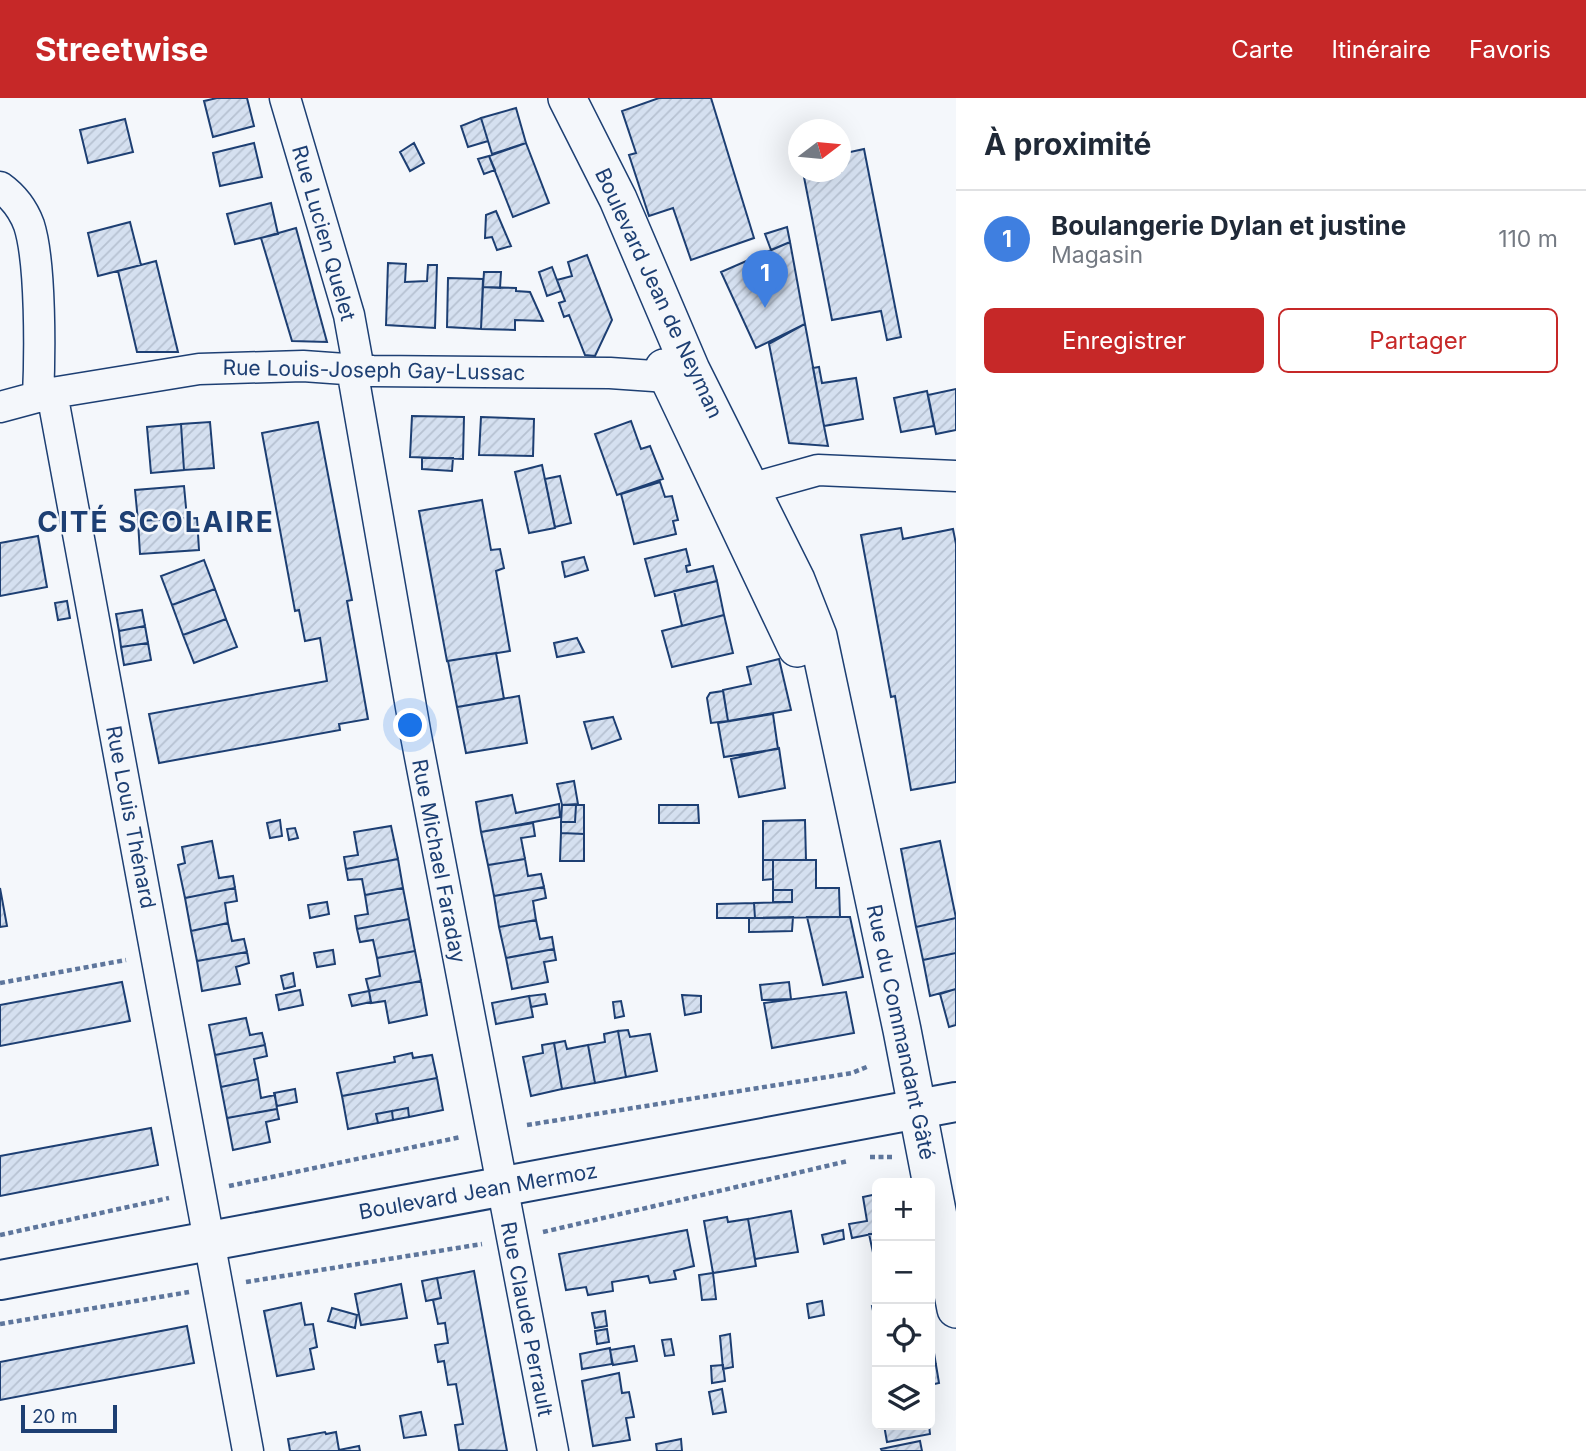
<!DOCTYPE html>
<html lang="fr">
<head>
<meta charset="utf-8">
<style>
	body { margin:0; font-family:Inter,sans-serif; background:#f6f6f7; color:#1f2937 }
	.controls { position:absolute; right:21px; bottom:21px; display:grid; overflow:hidden; border-radius:10px; box-shadow:0 7px 28px #0002 }
	.controls button { width:63px; height:63px; display:grid; place-items:center; padding:0; border:0; border-bottom:2px solid #e0e1e3; background:#fff; color:#1f2937; font:35px sans-serif }
	.compass { position:absolute; left:788px; top:21px; width:63px; height:63px; border-radius:50%; background:#fff; box-shadow:0 7px 28px #0002; rotate:74deg }
	.scale { position:absolute; left:21px; bottom:18px; width:96px; box-sizing:border-box; padding-left:7px; border:4px solid #1d3f73; border-top:0; font-size:19px; line-height:24px; white-space:nowrap; color:#1d3f73; -webkit-text-stroke:5px #f4f7fb; paint-order:stroke }
	.you { position:absolute; left:411px; top:628px; width:24px; height:24px; margin:-18px; border:5px solid #fff; border-radius:50%; background:#1a73e8; box-shadow:0 0 0 10px #1a73e833 }
	.badge { display:grid; place-items:center; width:46px; height:46px; border-radius:50%; background:#c62828; color:#fff; font-size:23px; font-weight:700 }
	.pin { position:absolute; translate:-50% -58px; filter:drop-shadow(0 2px 4px #0008) }
	.pin::after { content:''; position:absolute; top:37px; width:24px; height:21px; background:inherit; clip-path:polygon(0 0,100% 0,50% 100%) }
	.list { margin:0; padding:0; list-style:none }
	h2 { display:flex; justify-content:space-between; align-items:center; height:91px; margin:0; padding:0 28px; font-size:30px }
	h2 small { font-size:23px; font-weight:400; color:#747a83 }
	.list li { display:grid; grid-template-columns:46px 1fr auto; gap:21px; align-items:center; box-sizing:border-box; height:98px; padding:0 28px; border-top:2px solid #e0e1e3 }
	.list b { display:block; font-size:26px; white-space:nowrap }
	.list p { margin:0; font-size:23px; white-space:nowrap; color:#747a83 }
	.list em { font-size:23px; font-style:normal; color:#747a83 }
	.actions { display:flex; gap:14px; padding:21px 28px }
	.actions a { flex:1; padding:16px 0; border:2px solid #c62828; border-radius:10px; text-align:center; font-size:24px; color:#c62828 }
	.actions .main { background:#c62828; color:#fff }
	.icon { flex:none; width:38px; height:38px; fill:none; stroke:currentColor; stroke-width:2; stroke-linecap:round; stroke-linejoin:round }
	.map { position:relative; flex:none; width:956px; height:1353px; overflow:hidden }
	header { display:flex; align-items:center; gap:42px; box-sizing:border-box; height:98px; padding:0 35px; background:#c62828; color:#fff }
	header strong { font-size:33px }
	nav { display:flex; gap:38px; margin-inline-start:auto; font-size:24px }
	main { display:flex }
	aside { flex:1; background:#fff }
	.map>svg:first-child { display:block }
	.building { fill:url(#building-hatch); stroke:#1d3f73; stroke-width:2 }
	.lines { fill:none; stroke-linecap:round; stroke-linejoin:round }
	.minor-casing { stroke:#1d3f73; stroke-width:33 }
	.tertiary-casing { stroke:#1d3f73; stroke-width:40 }
	.secondary-casing { stroke:#1d3f73; stroke-width:42 }
	.path { stroke:#5e769c; stroke-width:4.5; stroke-dasharray:5 3.5; stroke-linecap:butt }
	.minor { stroke:#f4f7fb; stroke-width:30 }
	.tertiary { stroke:#f4f7fb; stroke-width:37 }
	.secondary { stroke:#f4f7fb; stroke-width:38 }
	.labels { text-anchor:middle; dominant-baseline:central; stroke-width:5; stroke-linejoin:round; paint-order:stroke }
	.street-label { font-size:21px; fill:#1d3f73; stroke:#f4f7fb }
	.district-label { font-size:28px; font-weight:bold; letter-spacing:2px; fill:#1d3f73; stroke:#f4f7fb }
</style>
</head>
<body>
<header>
<strong>Streetwise</strong>
<nav><a>Carte</a><a>Itinéraire</a><a>Favoris</a></nav>
</header>
<main>
<div class="map">
<svg width="956" height="1353" viewBox="0 0 956 1353">
	<defs>
		<pattern id="building-hatch" width="6" height="6" patternUnits="userSpaceOnUse" patternTransform="scale(1.75)"><rect width="6" height="6" fill="#d5e0f0"/><path d="M-1 1l2-2M0 6l6-6M5 7l2-2" fill="none" stroke="#b6c1d1"/></pattern>
	</defs>
	<rect width="100%" height="100%" fill="#f4f7fb"/>
	<path class="building" d="M217,0h30l7,28 -41,11 -9,-36z
		M659,0h52l43,140 -63,22 -18,-52 -24,8 -20,-61 7,-2 -14,-42z
		M516,10l10,35 -34,11 -11,-36z
		M481,20l7,23 -20,6 -7,-21z
		M125,21l8,33 -45,11 -8,-33z
		M254,45l8,34 -42,9 -7,-33z
		M414,45l10,20 -14,8 -10,-19z
		M526,45l23,60 -36,14 -24,-61z
		M864,51l37,188 -14,3 -6,-29 -49,9 -29,-148h38v-18z
		M489,58l6,14 -11,4 -6,-15z
		M271,105l7,31 -43,10 -8,-30z
		M496,113l15,35 -14,4 -5,-13 -7,1 1,-23z
		M130,124l11,43 -43,11 -10,-43z
		M787,129l3,15 -19,8 -6,-16z
		M296,130l31,114 -35,-1 -31,-103z
		M790,144l15,82 -49,24 -35,-76z
		M587,157l25,65 -17,36 -10,-1 -16,-40 -5,2 -5,-14 6,-2 -8,-21 15,-4 -4,-14z
		M156,163l22,91h-41l-19,-81z
		M388,165l18,1 -1,18 22,-1 1,-16h9l-2,63 -49,-3z
		M552,169l9,24 -14,5 -8,-24z
		M484,174h17l-1,16 -17,-1z
		M448,180l35,1 -2,50 -34,-2z
		M483,189l33,1v3l14,1 13,29 -28,-1v10l-34,-1z
		M805,226l19,102 4,20 -39,-3 -20,-99z
		M819,269l3,16 34,-5 7,41 -39,7 -11,-58z
		M956,291v41l-20,4 -8,-39z
		M927,293l7,35 -33,6 -7,-34z
		M412,318l52,1 -1,42 -53,-2z
		M481,319l53,2 -1,37 -54,-1z
		M631,323l10,28 9,-3 13,33 -46,16 -22,-61z
		M210,324l4,46 -30,2 -3,-46z
		M318,324l34,178 -5,1 21,118 -29,5 1,6 -181,33 -10,-49 178,-33 -7,-43 -15,3 -6,-31 -4,1 -33,-178z
		M181,326l3,46 -33,3 -4,-46z
		M422,360h31l-1,13 -30,-2z
		M542,367l13,63 -26,5 -14,-61z
		M560,378l11,47 -16,4 -10,-48z
		M660,384l5,15 7,-1 6,24 -5,1 3,13 -42,10 -13,-50z
		M184,388l3,32 -49,3 -3,-31z
		M482,402l9,50 9,-1 4,19 -8,3 14,80 -63,10 -28,-150z
		M197,420l2,32 -59,4 -2,-33z
		M901,430l2,11 50,-10 3,15v238l-45,8 -16,-94 -4,1 -30,-162z
		M38,438l9,51 -47,9v-53z
		M686,451l4,16 -4,1 1,6 26,-6 4,15 -62,15 -10,-37z
		M584,459l4,13 -23,7 -3,-15z
		M204,462l11,29 -43,16 -11,-29z
		M717,483l7,34 -42,11 -8,-35z
		M215,491l11,30 -43,16 -11,-30z
		M67,503l3,17 -12,2 -3,-17z
		M142,512l3,16 -26,5 -3,-17z
		M724,517l9,38 -61,14 -10,-36z
		M226,521l11,28 -43,16 -11,-28z
		M145,528l3,17 -27,4 -2,-16z
		M577,540l7,14 -27,5 -3,-14z
		M148,545l3,17 -27,5 -3,-18z
		M496,555l8,46 -47,8 -9,-46z
		M779,561l12,51 -63,11 -5,-31 28,-6 -4,-17z
		M723,593l5,30 -17,2 -4,-25 3,-5z
		M519,598l8,47 -61,10 -9,-46z
		M773,616l5,35 -54,8 -6,-34z
		M613,619l8,22 -29,10 -8,-27z
		M779,650l6,40 -46,9 -8,-38z
		M574,683l4,23 -16,1 -5,-21z
		M512,697l4,18 43,-9 1,13 -79,15 -5,-30z
		M562,707h14l-1,17h-14z
		M576,707h8v29l-23,-1v-11h14z
		M659,707h39l1,18h-40z
		M280,722l2,16 -12,2 -3,-15z
		M805,722l1,40h-43v-39z
		M533,725l2,13 -14,2 4,21 -37,6 -7,-33z
		M391,728l7,33 -52,10 -2,-12 14,-2 -4,-23z
		M295,730l3,10 -9,2 -2,-11z
		M561,735l23,1v27h-24z
		M212,743l7,37 14,-2 2,12 -50,10 -7,-33 7,-2 -3,-16z
		M940,743l16,77 -40,9 -15,-78z
		M398,761l5,29 -38,7 -3,-16 -14,1 -2,-11z
		M525,761l3,17 13,-2 3,13 -50,9 -6,-31z
		M763,762h10v19l-10,1z
		M773,762h43v28h23l1,29 -85,1 -1,-15 38,-1v-12h-19z
		M544,789l2,11 -13,3 3,19 -37,7 -5,-31z
		M0,790l7,38 -7,1z
		M235,790l2,13 -12,2 3,20 -37,8 -6,-33z
		M403,790l6,31 -52,10 -2,-13 13,-2 -3,-19z
		M773,792h19v12h-19z
		M327,804l2,12 -19,4 -2,-13z
		M754,805l1,15h-38v-14z
		M793,819l-1,14 -43,1v-14z
		M807,819h43l13,60 -40,8z
		M956,820v35l-33,7 -7,-33z
		M409,821l6,32 -38,7 -4,-18 -13,2 -3,-13z
		M536,822l4,19 12,-2 2,12 -48,9 -7,-31z
		M228,825l4,18 12,-2 3,13 -50,9 -6,-30z
		M554,851l2,11 -12,2 4,20 -36,7 -6,-31z
		M333,852l2,14 -18,3 -3,-14z
		M415,853l6,30 -52,10 -3,-12 14,-3 -3,-18z
		M247,854l2,11 -13,4 4,17 -38,7 -5,-30z
		M956,855v36l-26,7 -7,-36z
		M293,875l2,13 -11,3 -3,-13z
		M421,883l6,34 -38,8 -4,-22 -14,2 -2,-12z
		M122,884l8,39 -130,25v-41z
		M789,884l2,17 -29,1 -2,-15z
		M956,891v36l-7,2 -9,-33z
		M300,892l3,15 -24,5 -3,-15z
		M369,893l2,11 -19,4 -3,-11z
		M846,894l8,41 -82,15 -8,-45z
		M545,896l2,10 -16,3 -2,-11z
		M682,897l19,1v16l-16,3z
		M529,898l4,21 -37,7 -4,-21z
		M621,903l3,15 -9,2 -2,-16z
		M246,920l4,17 12,-2 3,12 -50,10 -6,-30z
		M628,932l2,7 20,-3 7,37 -31,6 -8,-46z
		M618,933l8,46 -31,6 -7,-38 17,-3 -1,-8z
		M565,943l2,8 21,-4 7,38 -33,6 -8,-46z
		M554,945l8,46 -31,7 -8,-39 20,-4 -1,-8z
		M265,947l2,11 -13,3 4,20 -37,8 -6,-32z
		M412,955l1,5 19,-3 5,23 -95,18 -5,-23 58,-11 -1,-5z
		M437,980l6,32 -34,7 -1,-9 -32,6 2,9 -30,6 -6,-33z
		M258,981l3,19 14,-3 2,14 -50,9 -6,-31z
		M295,991l2,13 -20,4 -3,-13z
		M408,1010l1,9 -16,3 -1,-9z
		M277,1011l2,10 -13,3 4,20 -37,8 -6,-32z
		M392,1013l1,9 -15,3 -2,-9z
		M151,1030l7,37 -158,31v-40z
		M877,1096v39l-25,5 -3,-14 18,-3 -4,-24z
		M791,1113l7,41 -43,7 -7,-40z
		M727,1119l1,5 20,-3 8,47 -43,7 -9,-52z
		M687,1132l7,36 -20,5 2,8 -26,4 -2,-7 -36,6 1,9 -25,4 -2,-8 -20,3 -7,-36z
		M843,1132l1,9 -20,5 -2,-9z
		M877,1135v38l-8,-37z
		M474,1173l33,180 -48,-1 -4,-25 8,-1 -7,-40 -8,1 -4,-24 -6,1 -3,-17 13,-2 -3,-20 -7,1 -5,-24 8,-2 -4,-20z
		M713,1175l3,26 -14,1 -3,-25z
		M437,1180l4,20 -15,3 -4,-20z
		M401,1186l6,34 -46,7 -6,-31z
		M822,1203l2,14 -15,3 -2,-14z
		M301,1205l4,22 8,-1 4,23 -7,2 4,20 -37,7 -13,-65z
		M877,1207v19l-1,1 -4,-19z
		M332,1210l25,7 -2,13 -27,-7z
		M605,1213l2,15 -12,2 -3,-15z
		M187,1228l7,37 -194,37v-38z
		M607,1231l2,13 -12,2 -2,-13z
		M930,1231l6,36 -6,1z
		M730,1236l3,33 -10,2 -3,-33z
		M671,1241l3,16 -9,1 -3,-16z
		M634,1248l3,15 -24,4 -3,-15z
		M610,1250l2,16 -30,5 -2,-15z
		M723,1267l2,16 -13,2 -1,-17z
		M936,1267l3,18 -9,2v-19z
		M619,1275l3,20 7,-1 5,25 -8,1 4,22 -37,6 -11,-65z
		M722,1291l4,23 -13,2 -4,-22z
		M421,1314l5,23 -22,3 -4,-22z
		M884,1327h45l1,9 -43,8z
		M325,1334l1,2 10,-2 3,18 20,-4 1,5h-70l-2,-12z
		M681,1341l1,12h-25l-1,-7z
		M920,1343l2,10h-40l-1,-2z"/>
	<g class="lines">
		<defs>
			<path id="minor" d="M285,0l64,217 10,55
				M0,89c14,10 23,22 29,38 12,37 11,130 9,172
				M352,271l64,367 137,715
				M52,295l196,1058
				M0,309l52,-14 147,-24 104,-3 70,5 237,2 58,4
				M750,391l68,-19 138,6"/>
			<path id="tertiary" d="M567,0l51,101 73,171 105,210 22,56 84,394 54,279
				M664,270l133,280"/>
			<path id="secondary" d="M0,1182l956,-178"/>
		</defs>
		<use href="#minor" class="minor-casing"/>
		<use href="#tertiary" class="tertiary-casing"/>
		<use href="#secondary" class="secondary-casing"/>
		<path class="path" d="M0,885l126,-23
			M527,1027l325,-52 17,-7
			M870,1059h23
			M229,1088l232,-49
			M543,1134l305,-71
			M0,1137l169,-37
			M246,1184l236,-38
			M0,1226l189,-32"/>
		<use href="#minor" class="minor"/>
		<use href="#tertiary" class="tertiary"/>
		<use href="#secondary" class="secondary"/>
	</g>
	<g class="labels">
		<g class="street-label">
			<text transform="translate(324 135) rotate(74)">Rue Lucien Quelet</text>
			<text transform="translate(659 195) rotate(65)">Boulevard Jean de Neyman</text>
			<text transform="translate(374 272) rotate(1)">Rue Louis-Joseph Gay-Lussac</text>
			<text transform="translate(131 719) rotate(79)">Rue Louis Thénard</text>
			<text transform="translate(439 763) rotate(79)">Rue Michael Faraday</text>
			<text transform="translate(901 934) rotate(78)">Rue du Commandant Gâté</text>
			<text transform="translate(478 1093) rotate(-10)">Boulevard Jean Mermoz</text>
			<text transform="translate(527 1221) rotate(79)">Rue Claude Perrault</text>
		</g>
		<g class="district-label">
			<text x="156" y="424">CITÉ SCOLAIRE</text>
		</g>
	</g>
</svg>
<div class="controls">
<button>+</button>
<button>−</button>
<button><svg class="icon" aria-label="locate" viewBox="0 0 24 24"><circle cx="12" cy="12" r="6"/><path d="M12 2v4M12 18v4M2 12h4M18 12h4"/></svg></button>
<button><svg class="icon" aria-label="layers" viewBox="0 0 24 24"><path d="M12 4l9 5-9 5-9-5zM3 14l9 5 9-5"/></svg></button>
</div>
<svg class="compass" viewBox="-18 -18 36 36"><path d="M0-13l5 13h-10z" fill="#e53935"/><path d="M0 13l5-13h-10z" fill="#747a83"/></svg>
<div class="scale">20 m</div>
<div class="you"></div>
<div class="pin badge" style="left:765px;top:210px;background:#3f7fe0">1</div>
</div>
<aside>
<h2>À proximité<small></small></h2>
<ul class="list">
<li><span class="badge" style="background:#3f7fe0">1</span><div><b>Boulangerie Dylan et justine</b><p>Magasin</p></div><em>110 m</em></li>
</ul>
<div class="actions"><a class="main">Enregistrer</a><a>Partager</a></div>
</aside>
</main>
</body>
</html>
